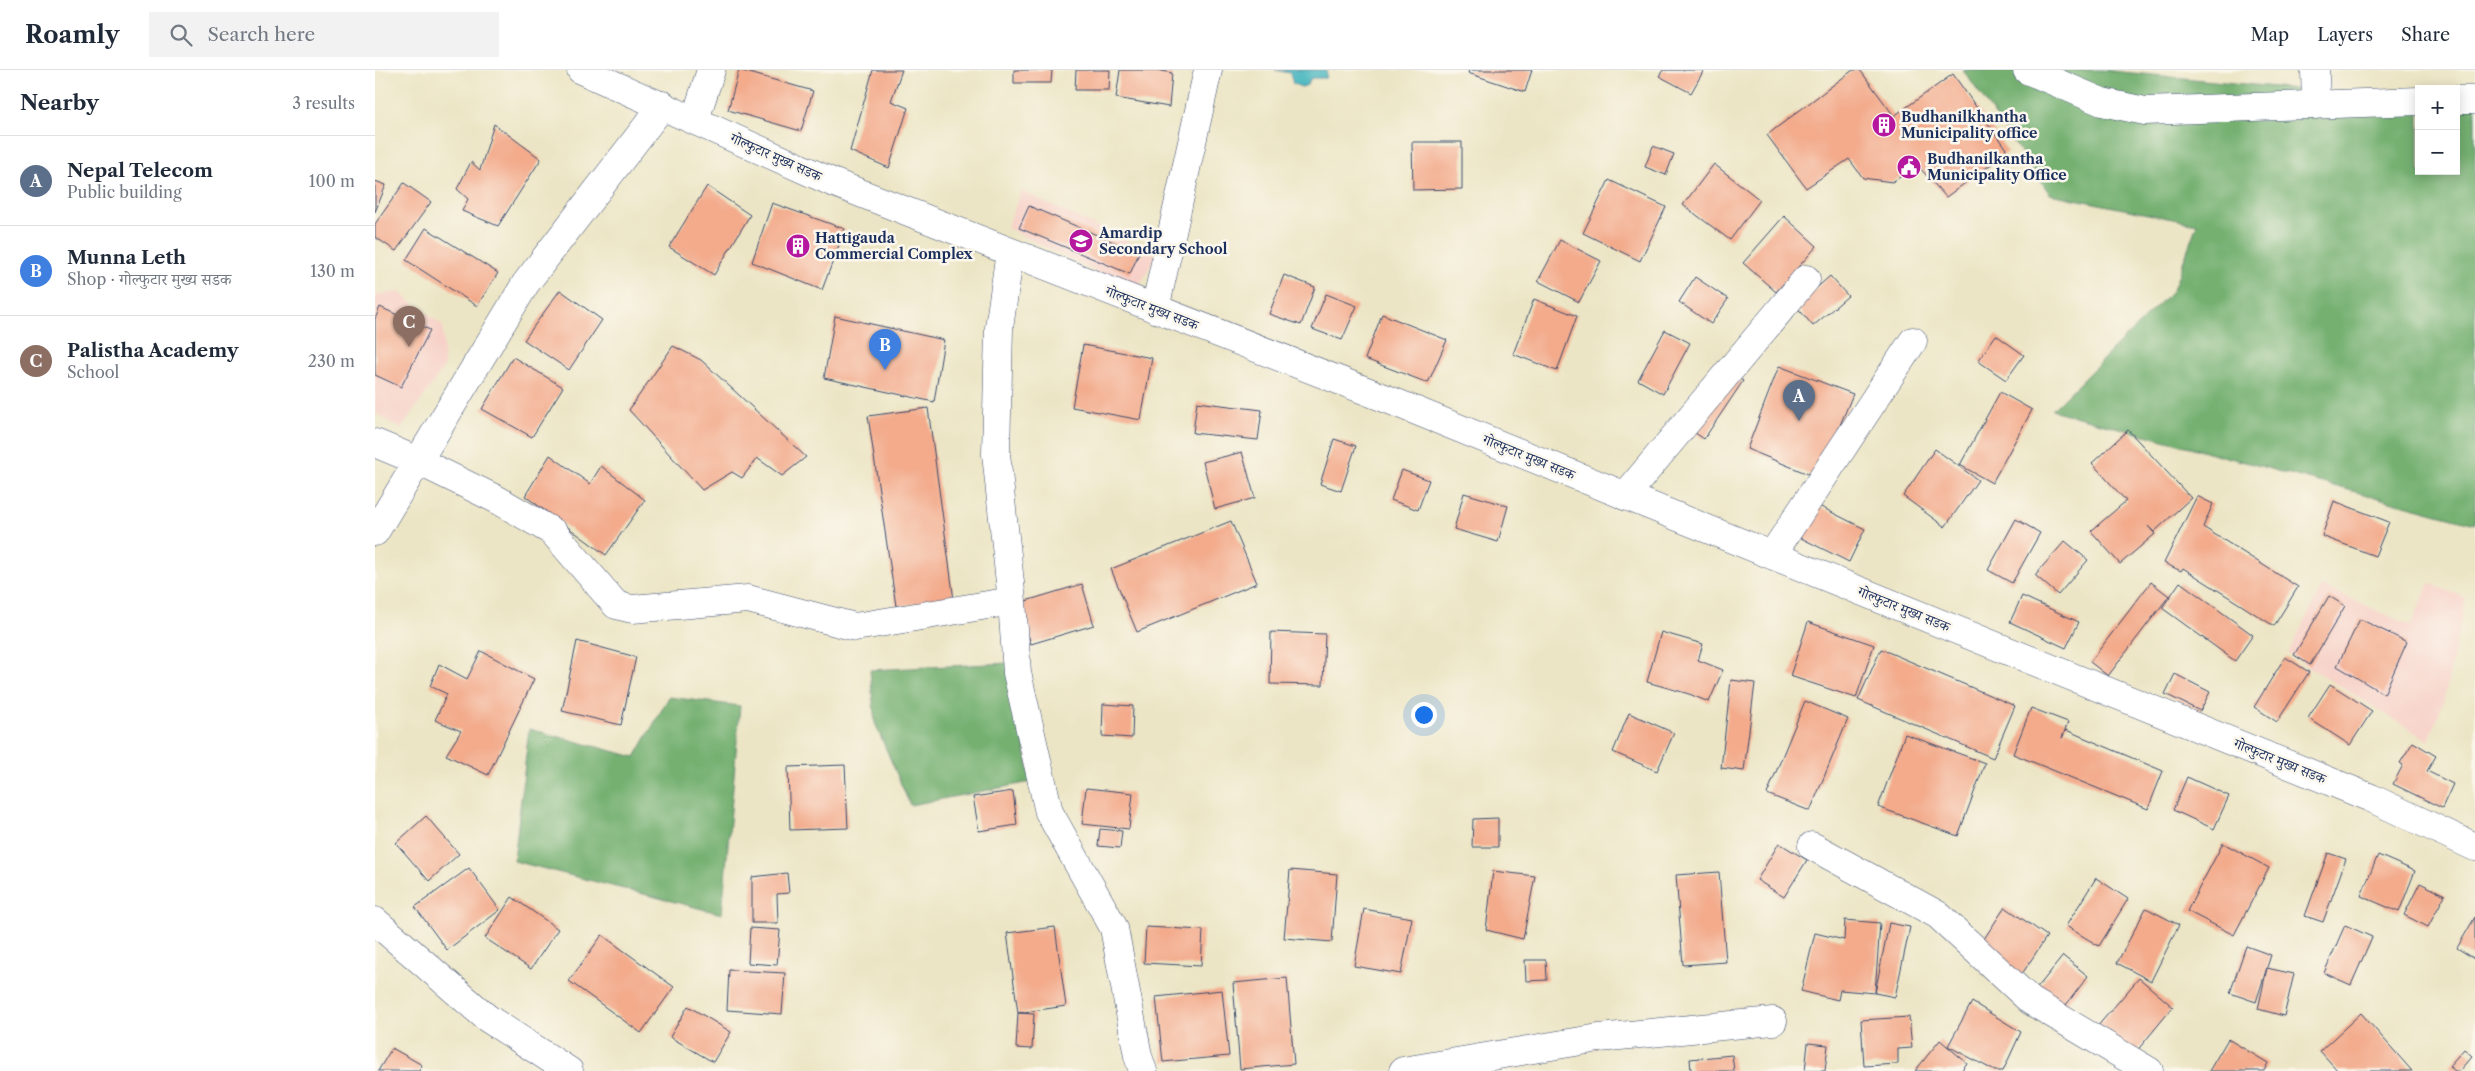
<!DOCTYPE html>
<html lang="en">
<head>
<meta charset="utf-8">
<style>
	body { margin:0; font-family:"Libre Caslon Text","Noto Serif Devanagari",serif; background:#f2f2f3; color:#1f2937 }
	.controls { position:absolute; right:15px; top:15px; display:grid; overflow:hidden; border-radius:0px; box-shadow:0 2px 12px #0003 }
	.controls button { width:45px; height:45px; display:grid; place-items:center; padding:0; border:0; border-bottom:1px solid #e0e1e3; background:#fff; color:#1f2937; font:25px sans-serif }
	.you { position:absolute; left:1048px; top:644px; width:18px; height:18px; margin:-12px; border:4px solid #fff; border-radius:50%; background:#1a73e8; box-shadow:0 0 0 8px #1a73e833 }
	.badge { display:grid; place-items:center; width:32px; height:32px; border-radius:50%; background:#d93025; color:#fff; font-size:16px; font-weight:700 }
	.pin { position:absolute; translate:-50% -41px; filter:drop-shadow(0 1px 2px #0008) }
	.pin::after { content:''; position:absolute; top:26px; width:18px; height:15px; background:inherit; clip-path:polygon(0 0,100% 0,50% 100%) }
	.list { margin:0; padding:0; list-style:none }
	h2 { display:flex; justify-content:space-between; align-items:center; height:65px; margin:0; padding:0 20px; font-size:21px }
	h2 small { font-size:16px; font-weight:400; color:#747a83 }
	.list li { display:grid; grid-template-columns:32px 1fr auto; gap:15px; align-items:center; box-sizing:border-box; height:90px; padding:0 20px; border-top:1px solid #e0e1e3 }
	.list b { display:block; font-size:19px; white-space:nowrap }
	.list p { margin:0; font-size:16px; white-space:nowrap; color:#747a83 }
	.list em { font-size:16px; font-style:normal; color:#747a83 }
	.icon { flex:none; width:28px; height:28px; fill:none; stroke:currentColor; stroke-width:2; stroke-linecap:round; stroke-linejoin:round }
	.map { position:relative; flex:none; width:2100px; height:1001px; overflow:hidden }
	header { display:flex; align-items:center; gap:30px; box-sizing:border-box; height:70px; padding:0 25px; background:#fff; border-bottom:1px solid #e0e1e3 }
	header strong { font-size:24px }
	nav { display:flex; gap:28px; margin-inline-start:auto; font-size:18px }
	.search { width:350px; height:45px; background:#f2f2f3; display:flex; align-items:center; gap:12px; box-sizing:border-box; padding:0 18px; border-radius:0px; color:#747a83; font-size:19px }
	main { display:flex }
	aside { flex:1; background:#fff }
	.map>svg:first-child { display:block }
	.built { fill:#f7d1c8 }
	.forest { fill:#74b071; stroke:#487068 }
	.water { fill:#48b7c0; stroke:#32738f }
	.building { fill:#f3ab8c }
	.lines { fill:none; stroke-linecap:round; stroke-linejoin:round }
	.minor-casing { stroke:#3a4a6d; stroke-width:29 }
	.tertiary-casing { stroke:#3a4a6d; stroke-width:29 }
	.secondary-casing { stroke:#3a4a6d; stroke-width:29 }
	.minor { stroke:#fff; stroke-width:28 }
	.tertiary { stroke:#fff; stroke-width:28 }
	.secondary { stroke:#fff; stroke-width:28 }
	.labels { text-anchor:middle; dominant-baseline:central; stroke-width:5; stroke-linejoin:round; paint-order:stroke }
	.poi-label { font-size:14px; font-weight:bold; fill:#1b2f5e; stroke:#fbf7ec; text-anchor:start }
	.street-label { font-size:14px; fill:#1b2f5e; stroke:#fbf7ec }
</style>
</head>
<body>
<header>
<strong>Roamly</strong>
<div class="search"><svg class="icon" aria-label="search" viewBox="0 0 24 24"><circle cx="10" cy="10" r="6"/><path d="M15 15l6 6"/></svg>Search here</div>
<nav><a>Map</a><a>Layers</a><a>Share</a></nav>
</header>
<main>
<aside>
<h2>Nearby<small>3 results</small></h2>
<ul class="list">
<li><span class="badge" style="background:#5c6f8a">A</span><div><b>Nepal Telecom</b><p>Public building</p></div><em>100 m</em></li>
<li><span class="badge" style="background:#3f7fe0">B</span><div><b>Munna Leth</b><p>Shop · गोल्फुटार मुख्य सडक</p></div><em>130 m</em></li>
<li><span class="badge" style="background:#8d6e63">C</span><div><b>Palistha Academy</b><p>School</p></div><em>230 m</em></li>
</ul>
</aside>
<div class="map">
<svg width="2100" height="1001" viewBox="0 0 2100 1001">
	<rect width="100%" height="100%" fill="#fbf7ec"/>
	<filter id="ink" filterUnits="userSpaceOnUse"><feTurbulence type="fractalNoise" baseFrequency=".02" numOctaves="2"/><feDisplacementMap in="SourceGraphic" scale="10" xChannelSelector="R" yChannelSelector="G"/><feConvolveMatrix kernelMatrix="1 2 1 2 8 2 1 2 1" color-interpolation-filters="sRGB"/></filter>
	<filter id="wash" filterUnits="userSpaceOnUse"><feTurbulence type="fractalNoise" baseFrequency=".0096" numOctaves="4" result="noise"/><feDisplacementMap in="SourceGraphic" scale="20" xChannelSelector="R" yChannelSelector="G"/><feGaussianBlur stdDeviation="1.12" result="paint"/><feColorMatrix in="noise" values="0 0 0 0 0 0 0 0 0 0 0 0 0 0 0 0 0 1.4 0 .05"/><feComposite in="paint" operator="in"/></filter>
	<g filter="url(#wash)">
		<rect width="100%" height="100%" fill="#ece5c5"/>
		<path class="built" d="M646,121l136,64 -21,37 -129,-64z
			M24,222l44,34 1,41 -43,62 -26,-16v-118z
			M2054,513l37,15 -22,101 -15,42 -141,-87 34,-68 89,40z"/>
		<path class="forest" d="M1588,0h138l318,31v70h37v-66l19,2v417l-423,-114 121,-120 24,-66 -147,-30z
			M634,593l22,119 -121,23 -35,-82 -5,-53z
			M294,627l71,9 -18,208 -208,-53 15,-132 106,28z"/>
		<path class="water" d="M900,0h52l-1,8h-15l-4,7 -5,2 -9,-3 -3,-11z"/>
		<g id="blocks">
			<path class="building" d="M364,0l74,21 -12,40 -73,-21z
				M498,0h29l-11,31 17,7 -19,60 -39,-17z
				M639,0h38l-1,13h-37z
				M701,0h34l-1,20h-34z
				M745,0h37l15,3 -3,34 -53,-9z
				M1094,0h63l-7,22 -57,-19z
				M1288,0h41l-13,23 -32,-17z
				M1478,0h7l34,46 59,-42 55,78 -62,45 -28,-31 -26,16 -29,-4 -14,-19 -43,29 -39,-53z
				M119,54l47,35 -43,67 -36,-15 6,-12 -11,-10 14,-27 9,8z
				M1037,72h50v47l-49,1z
				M1278,76l21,8 -8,21 -21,-8z
				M1339,94l46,36 -30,40 -47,-35z
				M1234,110l57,27 -26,54 -57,-28z
				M0,111l11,4 -11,27z
				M29,113l27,19 -35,49 -21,-14v-13z
				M332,116l43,29 -36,60 -45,-28z
				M397,133l73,26 -23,61 -70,-28z
				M654,136l110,47 -9,21 -111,-46z
				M1409,146l33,30 -41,46 -33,-29z
				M51,158l72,45 -21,33 -71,-46z
				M1185,170l41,21 -22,41 -41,-21z
				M909,205l31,12 -14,38 -32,-11z
				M1455,206l18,20 -35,30 -17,-20z
				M1320,207l33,22 -17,25 -32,-22z
				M185,220l42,30 -33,50 -45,-30z
				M951,224l31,12 -15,34 -30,-11z
				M1159,229l43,17 -20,55 -44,-17z
				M5,237l50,23 -29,57 -26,-12v-56z
				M1007,244l65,26 -19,43 -63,-24z
				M460,246l109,24 -10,62 -110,-24z
				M1290,260l25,13 -27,51 -25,-14z
				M1621,265l28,20 -18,25 -28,-19z
				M708,275l69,13 -11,62 -69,-13z
				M298,276l28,14 105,97 -24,19 -25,-18 -15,20 -10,-6 -30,18 -73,-80z
				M138,287l50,30 -31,50 -50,-28z
				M1404,296l74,28 -35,84 -71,-29z
				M1355,302l13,9 -39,58 -13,-9z
				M1625,322l32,18 -40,73 -32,-18z
				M822,332l65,8 -4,30 -65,-7z
				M553,338l26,192 -58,6 -28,-190z
				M1753,360l63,68 -37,34 -6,-6 7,8 -35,30 -29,-33 35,-30 -34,-38z
				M959,369l22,7 -15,45 -21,-7z
				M1560,379l43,31 -33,47 -42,-31z
				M867,382l13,46 -40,11 -12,-47z
				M175,385l40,29 11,-18 44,34 -39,55 -81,-59z
				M1027,400l27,10 -11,30 -27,-10z
				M1089,423l44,13 -10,36 -44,-13z
				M1822,426l16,8 -10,23 95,60 -24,39 -91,-58 -2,3 -17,-8z
				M1959,431l55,21 -14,34 -53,-20z
				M1438,433l52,26 -16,33 -52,-26z
				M1641,449l24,14 -28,50 -24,-13z
				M856,451l26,62 -120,49 -26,-63z
				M1690,471l23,19 -30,35 -23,-20z
				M1776,512l18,14 -61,80 -18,-14z
				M1805,512l73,53 -18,26 -73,-53z
				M707,514l12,41 -63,19 -12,-41z
				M1647,526l57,26 -13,26 -56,-26z
				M1954,526l16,10 -35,59 -16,-10z
				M1985,549l47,23 -23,52 -47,-28z
				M1433,552l66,23 -18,53 -66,-22z
				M896,562l54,2 -2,51 -53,-1z
				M1286,562l42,12 -5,16 25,10 -14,32 -20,-8 -42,-12z
				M202,571l59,16 -15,68 -59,-14z
				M1506,579l134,57 -22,52 -135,-58z
				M106,581l53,28 -46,96 -42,-20 15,-24 -26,-11 12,-26 -17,-8 9,-22 28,15z
				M1910,587l24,15 -32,50 -23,-15z
				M1800,604l35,18 -10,19 -35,-17z
				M1356,610l24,3 -11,88 -23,-3z
				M1955,614l42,27 -22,34 -42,-27z
				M1430,631l43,18 -38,92 -43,-17z
				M728,634l30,2 -1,32 -30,-2z
				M1656,638l37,14 -6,16 4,-8 97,41 -15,38 -135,-55z
				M1254,643l45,20 -17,38 -44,-19z
				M1530,664l80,29 -27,73 -80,-29z
				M2038,672l23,14 -9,15 26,13 -11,24 -49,-24 10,-19 -3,-2z
				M470,695l3,63 -58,2 -2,-63z
				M1812,707l42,19 -15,33 -41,-19z
				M711,718l47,5 -4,36 -47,-5z
				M638,721l4,34 -38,6 -6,-34z
				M51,746l33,38 -30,27 -33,-38z
				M1123,748v29h-26l1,-28z
				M725,759l22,2 -2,17 -22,-2z
				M1404,773l28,17 -23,37 -27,-17z
				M1848,773l46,25 -35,67 -47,-24z
				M1953,783l18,6 -23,63 -18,-6z
				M2003,785l37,16 -16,41 -38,-16z
				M94,798l31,42 -53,40 -32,-43z
				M915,800l47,4 -5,68 -48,-4z
				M1118,801l42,5 -12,63 -37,-9z
				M1344,802l7,90 -43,3 -7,-90z
				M412,803l2,20 -12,1 1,29h-26v-46z
				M1721,808l32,21 -29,47 -33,-20z
				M2045,813l25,12 -17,32 -24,-12z
				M137,827l46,32 -27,40 -46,-31z
				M1630,837l42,29 -27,41 -42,-29z
				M1771,838l33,17 -28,56 -34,-18z
				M989,839l48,9 -11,56 -47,-8z
				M2100,847v42l-18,-11z
				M1470,850l35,3 -5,70 -35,-3 -2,10 -37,-9 14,-58 29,7z
				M1514,853l21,4 -15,70 -20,-4z
				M1970,855l27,12 -21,48 -27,-12z
				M680,857l11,79 -48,7 16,1 -2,35 -16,-1 2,-35 -11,-80z
				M771,857l57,3 -2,36 -57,-3z
				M375,858l30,2 -3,35 -29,-2z
				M227,865l72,52 -33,46 -72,-52z
				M1871,876l25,9 -15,47 -26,-9z
				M1688,886l25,20 -28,37 -26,-21z
				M1150,890h21l1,20 -21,1z
				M1892,898l27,6 -10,42 -26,-7z
				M354,900l56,3 -3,41 -55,-4z
				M912,908l7,86 -54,5 -7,-86z
				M1764,908l34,29 -42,51 -35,-30z
				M847,920l7,66 -66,6 -7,-65z
				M1597,932l49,30 -18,39h-8l-47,-25z
				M313,936l43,26 -18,30 -43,-25z
				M1986,943l51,58h-74l-18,-20z
				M1534,947l3,31 -14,1v15l-34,2 -3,-46z
				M1853,969l40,24 -4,8h-55z
				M1565,970l27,23 -6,8h-46z
				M1433,973l20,2 -3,26h-20z
				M17,978l30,17 -3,6h-41z
				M2089,979l8,7 -13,15h-4l-6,-5z
				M1357,985l2,16h-43l-1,-12z"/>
		</g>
	</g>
	<g filter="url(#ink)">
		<use href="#blocks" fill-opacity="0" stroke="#3a4a6d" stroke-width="1"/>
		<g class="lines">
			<defs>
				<path id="minor" d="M1652,0l75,32 43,9 274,-10
					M1940,0l1,35
					M2081,30h19
					M320,50l16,-50
					M635,182l-11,76 -3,126 16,147 5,72 32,139 65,116 24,128 5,15
					M780,239l53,-239
					M0,373l43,18 80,39 55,32 63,73 16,4 116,-10 107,28 157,-26
					M1250,426l181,-217
					M1397,485l141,-214
					M1437,776l126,69 93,86 118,70
					M0,851l112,97 82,53
					M1028,1001l196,-33 174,-17"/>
				<path id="tertiary" d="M0,462l151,-249 137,-178"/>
				<path id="secondary" d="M206,0l251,112 560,219 979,397 104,49"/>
			</defs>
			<use href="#minor" class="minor-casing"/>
			<use href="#tertiary" class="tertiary-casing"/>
			<use href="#secondary" class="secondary-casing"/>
			<use href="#minor" class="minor"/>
			<use href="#tertiary" class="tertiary"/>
			<use href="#secondary" class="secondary"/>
		</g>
	</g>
	<defs>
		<symbol id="building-disc" viewBox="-11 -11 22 22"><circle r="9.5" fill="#b5179e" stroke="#fbf7ec"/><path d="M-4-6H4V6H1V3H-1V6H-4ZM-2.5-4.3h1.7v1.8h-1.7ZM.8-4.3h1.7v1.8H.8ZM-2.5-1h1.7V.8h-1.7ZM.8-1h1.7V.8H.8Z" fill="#fff"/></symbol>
		<symbol id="civic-disc" viewBox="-11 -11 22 22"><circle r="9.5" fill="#b5179e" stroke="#fbf7ec"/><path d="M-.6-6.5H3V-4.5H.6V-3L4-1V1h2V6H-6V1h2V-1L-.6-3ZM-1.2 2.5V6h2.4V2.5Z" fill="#fff"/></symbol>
		<symbol id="school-disc" viewBox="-11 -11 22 22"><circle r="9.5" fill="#b5179e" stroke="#fbf7ec"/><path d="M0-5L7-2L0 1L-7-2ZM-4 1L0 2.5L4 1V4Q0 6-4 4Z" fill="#fff"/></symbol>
	</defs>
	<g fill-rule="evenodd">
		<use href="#building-disc" x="1495" y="41" width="28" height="28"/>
		<use href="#civic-disc" x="1520" y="83" width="28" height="28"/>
		<use href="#school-disc" x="692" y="157" width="28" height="28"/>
		<use href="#building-disc" x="409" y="162" width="28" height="28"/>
	</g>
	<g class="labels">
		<g class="poi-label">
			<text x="1526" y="47">Budhanilkhantha<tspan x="1526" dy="16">Municipality office</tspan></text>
			<text x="1552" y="89">Budhanilkantha<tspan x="1552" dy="16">Municipality Office</tspan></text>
			<text x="724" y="163">Amardip<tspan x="724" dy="16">Secondary School</tspan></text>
			<text x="440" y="168">Hattigauda<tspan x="440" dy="16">Commercial Complex</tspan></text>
		</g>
		<g class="street-label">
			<text transform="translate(401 87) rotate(24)">गोल्फुटार मुख्य सडक</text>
			<text transform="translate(777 238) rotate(21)">गोल्फुटार मुख्य सडक</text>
			<text transform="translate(1154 387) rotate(22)">गोल्फुटार मुख्य सडक</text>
			<text transform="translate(1529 539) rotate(22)">गोल्फुटार मुख्य सडक</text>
			<text transform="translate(1905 691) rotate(22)">गोल्फुटार मुख्य सडक</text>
		</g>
	</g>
</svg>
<div class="controls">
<button>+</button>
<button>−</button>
</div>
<div class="you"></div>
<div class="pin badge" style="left:1424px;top:351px;background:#5c6f8a">A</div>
<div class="pin badge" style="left:510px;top:300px;background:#3f7fe0">B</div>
<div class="pin badge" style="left:34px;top:277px;background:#8d6e63">C</div>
</div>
</main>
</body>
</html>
